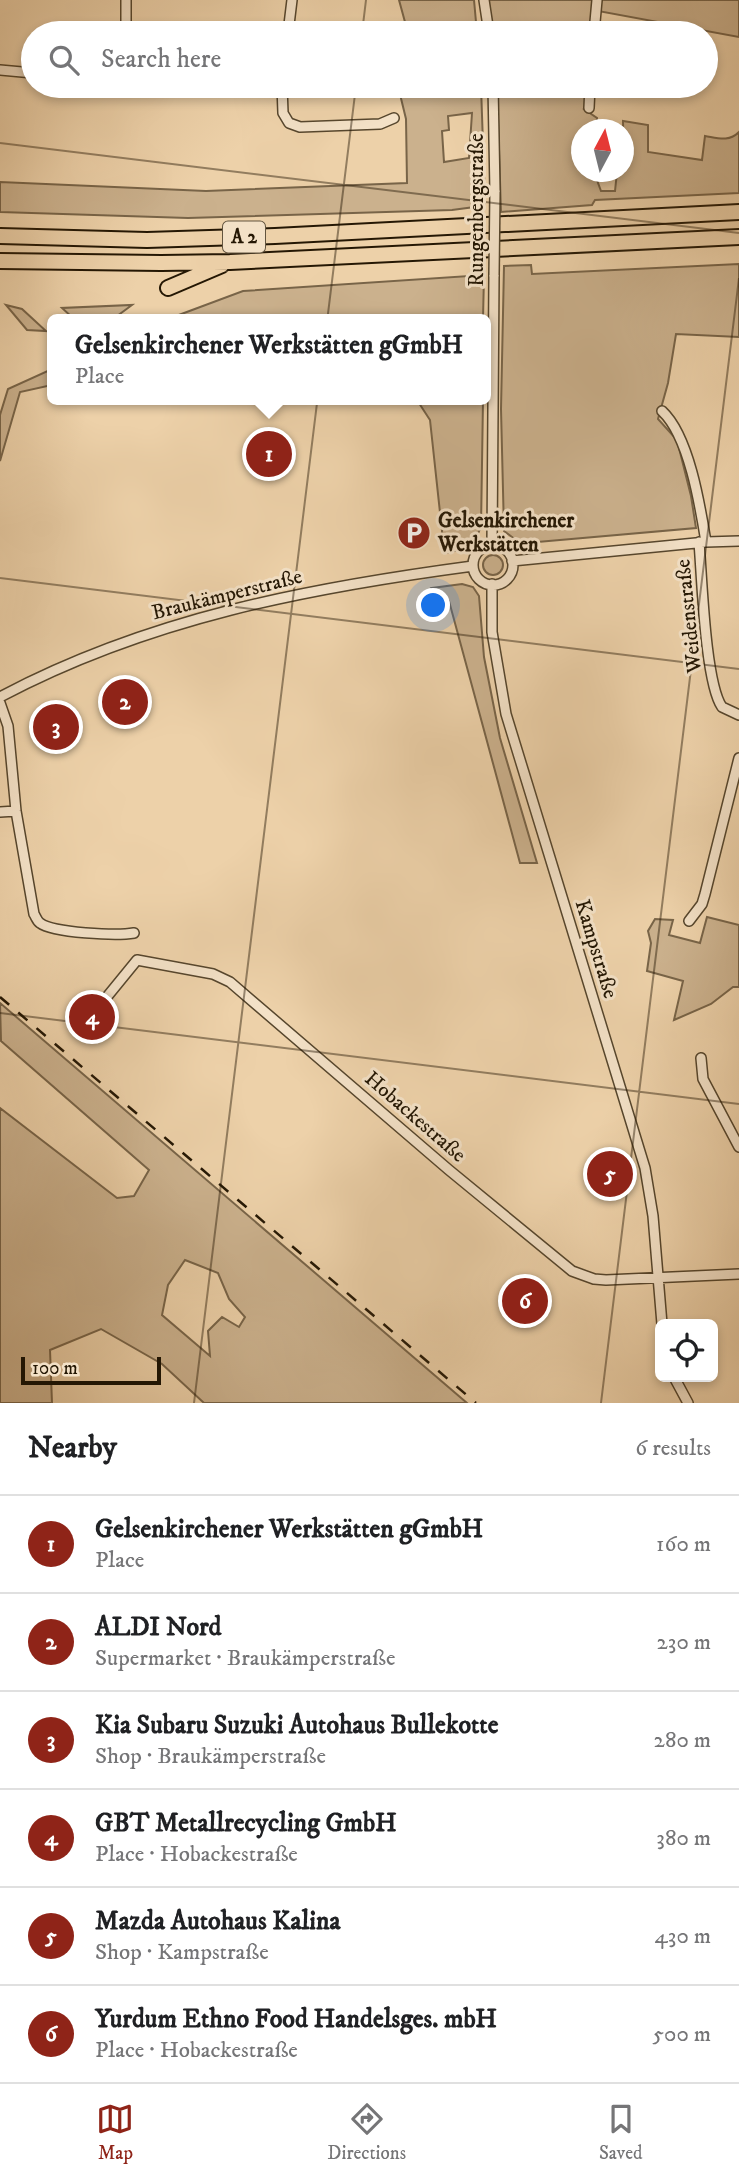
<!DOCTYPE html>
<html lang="en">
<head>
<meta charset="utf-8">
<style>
	body { margin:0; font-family:"IM FELL DW Pica",serif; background:#f2f2f2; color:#202124 }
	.controls { position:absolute; right:21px; bottom:21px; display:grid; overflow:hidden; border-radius:10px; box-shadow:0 4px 10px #0003 }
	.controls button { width:63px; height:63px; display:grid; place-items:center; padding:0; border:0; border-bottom:2px solid #e0e0e0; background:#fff; color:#202124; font:35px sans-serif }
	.compass { position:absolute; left:571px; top:119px; width:63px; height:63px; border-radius:50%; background:#fff; box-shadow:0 4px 10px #0003; rotate:7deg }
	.scale { position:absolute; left:21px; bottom:18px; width:140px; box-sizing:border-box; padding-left:7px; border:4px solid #241704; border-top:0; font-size:19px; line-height:24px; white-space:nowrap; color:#241704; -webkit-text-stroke:5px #f3e1c7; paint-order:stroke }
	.you { position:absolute; left:434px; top:606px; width:24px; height:24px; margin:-18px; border:5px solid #fff; border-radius:50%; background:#1a73e8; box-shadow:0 0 0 10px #1a73e833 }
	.badge { display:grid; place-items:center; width:46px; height:46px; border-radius:50%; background:#8f2418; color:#fff; font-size:23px; font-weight:700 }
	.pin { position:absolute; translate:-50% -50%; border:4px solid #fff; box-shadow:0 2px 7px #0006 }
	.popup { position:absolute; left:47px; top:314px; width:444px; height:91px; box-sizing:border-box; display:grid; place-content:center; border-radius:10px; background:#fff; filter:drop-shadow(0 2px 5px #0005); font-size:23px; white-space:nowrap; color:#757577 }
	.popup b { font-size:26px; color:#202124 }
	.popup::after { content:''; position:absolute; left:50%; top:100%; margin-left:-14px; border:14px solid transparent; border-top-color:#fff }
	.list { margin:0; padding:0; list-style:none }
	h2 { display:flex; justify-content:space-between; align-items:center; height:91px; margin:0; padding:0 28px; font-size:30px }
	h2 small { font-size:23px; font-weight:400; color:#757577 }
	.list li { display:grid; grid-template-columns:46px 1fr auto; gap:21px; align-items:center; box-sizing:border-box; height:98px; padding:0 28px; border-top:2px solid #e0e0e0 }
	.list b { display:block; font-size:26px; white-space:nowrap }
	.list p { margin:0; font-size:23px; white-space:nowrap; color:#757577 }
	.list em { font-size:23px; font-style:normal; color:#757577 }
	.icon { flex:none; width:38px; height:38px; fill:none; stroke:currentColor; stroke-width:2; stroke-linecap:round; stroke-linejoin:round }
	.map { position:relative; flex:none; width:739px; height:1403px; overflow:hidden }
	.search { position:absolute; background:#fff; box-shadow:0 4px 10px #0003; left:21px; right:21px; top:21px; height:77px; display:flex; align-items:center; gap:18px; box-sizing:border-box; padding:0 24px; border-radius:38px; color:#757577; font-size:26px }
	.sheet { height:679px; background:#fff }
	nav { display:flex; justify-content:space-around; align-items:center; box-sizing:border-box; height:98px; border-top:2px solid #e0e0e0; background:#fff; font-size:19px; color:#757577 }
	nav a { display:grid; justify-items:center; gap:4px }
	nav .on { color:#8f2418 }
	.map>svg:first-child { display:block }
	.green { fill:#cbb18d; stroke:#786448; stroke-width:2; fill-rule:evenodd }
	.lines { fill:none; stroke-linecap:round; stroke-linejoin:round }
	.minor-casing { stroke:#56462d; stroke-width:12 }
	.highway-casing { stroke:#241704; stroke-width:18 }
	.minor { stroke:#f3e1c7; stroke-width:9 }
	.highway { stroke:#edd1a9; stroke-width:14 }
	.rail { stroke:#241704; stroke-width:2.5; stroke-dasharray:12 12; stroke-linecap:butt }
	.minor-bridge-casing { stroke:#56462d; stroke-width:12; stroke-linecap:butt }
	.minor-bridge { stroke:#f3e1c7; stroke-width:9 }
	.ticks { fill:none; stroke:#241704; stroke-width:2; stroke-opacity:0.45 }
	.labels { text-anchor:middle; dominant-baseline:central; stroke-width:6; stroke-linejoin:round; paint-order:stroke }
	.shield { fill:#f3e1c7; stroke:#62543e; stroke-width:2 }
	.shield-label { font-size:19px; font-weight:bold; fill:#241704 }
	.street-label { font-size:21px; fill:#241704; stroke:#f3e1c7 }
	.poi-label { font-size:21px; font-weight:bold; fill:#241704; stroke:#f3e1c7; text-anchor:start }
</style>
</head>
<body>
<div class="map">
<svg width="739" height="1403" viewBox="0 0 739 1403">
	<rect width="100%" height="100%" fill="#edd1a9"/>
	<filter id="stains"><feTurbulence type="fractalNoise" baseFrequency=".00286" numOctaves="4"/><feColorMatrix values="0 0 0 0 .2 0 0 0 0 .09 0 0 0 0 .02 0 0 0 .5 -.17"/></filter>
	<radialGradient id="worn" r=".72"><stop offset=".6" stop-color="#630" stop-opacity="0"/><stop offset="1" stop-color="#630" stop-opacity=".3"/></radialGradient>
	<path class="green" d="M399,0h75l3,33h-69z
		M488,0h107l-3,33h-99z
		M598,0h141v37l-141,-26z
		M398,86h83l4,117 -3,3 -30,4 -264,8 -188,-6v-30l206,9 201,-8 -1,-64zM472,113l-3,45 -25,4 -2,-31 7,-1 -1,-14z
		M497,86h92l-2,21 -3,2 13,9 -1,11 -14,1v42h12l7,19h14l2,-19h7l-1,-51 25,4v27l54,8 3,-24c13,2 24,6 34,-4v61l-144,7 -3,5 -91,7z
		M739,264v73l-63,-3 -8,49 -10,36 19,21 14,56 5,32 -170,15 -10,-3 -12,-9 -3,-122 3,-143 27,-1 1,9z
		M484,275l-1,44h-315l75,-28z
		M6,305l16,4 24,22 -19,-1z
		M132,305l-19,14h-39l-12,-11z
		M52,369v16l-32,7 -20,69v-46l8,-26z
		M417,400h66l-2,127c-7,18 -18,23 -36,26l-4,-11 1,-11 -12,-111z
		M483 565a10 10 0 1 1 20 0a10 10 0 1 1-20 0Z
		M462,584l11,3 6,9 5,61 16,81 37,125h-17l-71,-262 -17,-13z
		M707,917l32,8v62h-6l-22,17 -37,16 9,-39 -36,-10 4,-28 -3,-12 7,-12 18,1 -4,15 31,8z
		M0,1003l467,400h-263l-42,-39 -61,-35 -51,21 2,53h-52v-295l117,90 17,-2 15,-26 -148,-129zM185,1260l33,13 11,26 16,18 -6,10 -17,-10 -14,14 2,25 -48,-41 6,-30z"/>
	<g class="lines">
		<defs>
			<path id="minor" d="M484,0l5,33
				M126,33v-33
				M288,33l4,-33
				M594,33l3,-33
				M0,70l33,3
				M282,86l1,27 6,10 11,4 80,-3 14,-6
				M493,86l2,106
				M589,108l1,-22
				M662,411c27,25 38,94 44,131
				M699,542c3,35 6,140 23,165l17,8
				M492,545l2,-270
				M473 565a20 20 0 1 1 40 0a20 20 0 1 1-40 0Z
				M512,561l194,-19 33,-1
				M492,584v48l14,82 139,454 8,48 9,108
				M0,697c149,-79 308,-109 473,-131
				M0,703l8,23 8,85 18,103c2,3 3,7 6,9 13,10 77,13 94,10
				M0,812l16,-1
				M689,921l13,-17 3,-10 34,-136
				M97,1009l40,-49 76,14 17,8 219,188 123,101 22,8 12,1 133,-6
				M701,1058l2,21 36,68
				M674,1377l14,26"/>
			<path id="highway" d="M0,236l147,4 128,-4 464,-24
				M0,261l161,2 69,-1 509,-25
				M168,288l54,-23"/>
		</defs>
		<use href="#minor" class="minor-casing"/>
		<use href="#highway" class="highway-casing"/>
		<use href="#minor" class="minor"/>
		<use href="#highway" class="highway"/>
		<path class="rail" d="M0,997l476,406"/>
		<defs>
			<path id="minor-bridge" d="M494,275l1,-83"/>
		</defs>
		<use href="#minor-bridge" class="minor-bridge-casing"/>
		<use href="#minor-bridge" class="minor-bridge"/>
	</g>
	<path class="ticks" d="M362,33l4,-33M0,143l739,90M0,578l739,91M0,1013l739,91M194,1403l162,-1317M601,1403l138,-1125"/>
	<defs>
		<symbol id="parking-disc" viewBox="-11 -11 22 22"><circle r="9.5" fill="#8f2418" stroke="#f3e1c7"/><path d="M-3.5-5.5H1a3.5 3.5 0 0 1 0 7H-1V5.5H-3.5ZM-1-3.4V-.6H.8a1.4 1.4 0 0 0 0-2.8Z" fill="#fff"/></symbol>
	</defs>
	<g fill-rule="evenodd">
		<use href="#parking-disc" x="395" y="514" width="38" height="38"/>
	</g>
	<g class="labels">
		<rect class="shield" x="223" y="221.5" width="42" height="31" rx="5"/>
		<g class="shield-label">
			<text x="244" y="237">A 2</text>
		</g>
		<g class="street-label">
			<text transform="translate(477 210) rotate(-90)">Rungenbergstraße</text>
			<text transform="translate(227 595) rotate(-14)">Braukämperstraße</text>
			<text transform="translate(689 616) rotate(-96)">Weidenstraße</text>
			<text transform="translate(596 949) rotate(73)">Kampstraße</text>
			<text transform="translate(415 1117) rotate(41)">Hobackestraße</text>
		</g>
		<g class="poi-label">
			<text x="438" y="521">Gelsenkirchener<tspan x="438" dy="24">Werkstätten</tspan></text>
		</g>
	</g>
	<rect width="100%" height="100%" filter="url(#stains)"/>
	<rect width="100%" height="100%" fill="url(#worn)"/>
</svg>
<div class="controls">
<button><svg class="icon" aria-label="locate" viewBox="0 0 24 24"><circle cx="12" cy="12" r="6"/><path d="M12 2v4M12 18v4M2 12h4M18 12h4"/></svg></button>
</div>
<svg class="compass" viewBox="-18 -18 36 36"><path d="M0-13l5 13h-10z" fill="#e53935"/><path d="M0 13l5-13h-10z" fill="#757577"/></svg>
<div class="scale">100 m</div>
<div class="you"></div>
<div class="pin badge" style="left:269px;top:454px">1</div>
<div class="popup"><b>Gelsenkirchener Werkstätten gGmbH</b>Place</div>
<div class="pin badge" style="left:125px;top:702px">2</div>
<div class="pin badge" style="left:56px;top:727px">3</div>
<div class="pin badge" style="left:92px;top:1017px">4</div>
<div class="pin badge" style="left:610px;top:1174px">5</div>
<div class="pin badge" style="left:525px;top:1301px">6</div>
<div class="search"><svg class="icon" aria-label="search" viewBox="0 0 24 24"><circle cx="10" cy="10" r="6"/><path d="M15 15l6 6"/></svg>Search here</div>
</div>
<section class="sheet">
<h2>Nearby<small>6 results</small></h2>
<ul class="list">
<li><span class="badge">1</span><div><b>Gelsenkirchener Werkstätten gGmbH</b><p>Place</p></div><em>160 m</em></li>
<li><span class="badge">2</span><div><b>ALDI Nord</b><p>Supermarket · Braukämperstraße</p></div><em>230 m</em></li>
<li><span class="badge">3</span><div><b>Kia Subaru Suzuki Autohaus Bullekotte</b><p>Shop · Braukämperstraße</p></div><em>280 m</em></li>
<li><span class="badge">4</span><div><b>GBT Metallrecycling GmbH</b><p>Place · Hobackestraße</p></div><em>380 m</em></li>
<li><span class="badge">5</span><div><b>Mazda Autohaus Kalina</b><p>Shop · Kampstraße</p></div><em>430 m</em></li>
<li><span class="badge">6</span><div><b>Yurdum Ethno Food Handelsges. mbH</b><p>Place · Hobackestraße</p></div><em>500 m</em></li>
</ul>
</section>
<nav>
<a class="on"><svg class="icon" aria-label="map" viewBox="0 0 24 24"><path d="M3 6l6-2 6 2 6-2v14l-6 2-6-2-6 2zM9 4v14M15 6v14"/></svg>Map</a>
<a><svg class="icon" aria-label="directions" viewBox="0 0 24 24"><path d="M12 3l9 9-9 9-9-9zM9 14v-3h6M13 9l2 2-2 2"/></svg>Directions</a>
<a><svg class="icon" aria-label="saved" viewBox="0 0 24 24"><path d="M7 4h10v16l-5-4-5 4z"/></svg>Saved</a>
</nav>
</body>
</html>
